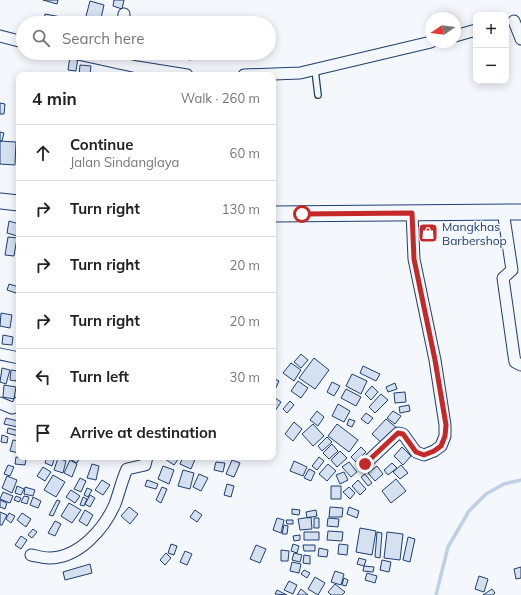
<!DOCTYPE html>
<html lang="en">
<head>
<meta charset="utf-8">
<style>
	body { margin:0; font-family:Mulish,sans-serif; background:#f6f6f6; color:#222 }
	.controls { position:absolute; right:12px; top:12px; display:grid; overflow:hidden; border-radius:8px; box-shadow:0 2px 10px #0003 }
	.controls button { width:36px; height:36px; display:grid; place-items:center; padding:0; border:0; border-bottom:1px solid #e0e0e0; background:#fff; color:#222; font:20px sans-serif }
	.compass { position:absolute; left:425px; top:12px; width:36px; height:36px; border-radius:50%; background:#fff; box-shadow:0 2px 10px #0003; rotate:257deg }
	.stop { position:absolute; width:12px; height:12px; margin:-9px; border:3px solid #c62828; border-radius:50%; background:#fff }
	.stop.end { background:#c62828; border-color:#fff; box-shadow:0 1px 4px #0008 }
	.list { margin:0; padding:0; list-style:none }
	h2 { display:flex; justify-content:space-between; align-items:center; height:52px; margin:0; padding:0 16px; font-size:17px }
	h2 small { font-size:13px; font-weight:400; color:#767676 }
	.list li { display:grid; grid-template-columns:26px 1fr auto; gap:12px; align-items:center; box-sizing:border-box; height:56px; padding:0 16px; border-top:1px solid #e0e0e0 }
	.list b { display:block; font-size:15px; white-space:nowrap }
	.list p { margin:0; font-size:13px; white-space:nowrap; color:#767676 }
	.list em { font-size:13px; font-style:normal; color:#767676 }
	.icon { flex:none; width:22px; height:22px; fill:none; stroke:currentColor; stroke-width:2; stroke-linecap:round; stroke-linejoin:round }
	.map { position:relative; flex:none; width:521px; height:595px; overflow:hidden }
	.search { position:absolute; background:#fff; box-shadow:0 2px 10px #0003; left:16px; top:16px; width:260px; height:44px; display:flex; align-items:center; gap:10px; box-sizing:border-box; padding:0 14px; border-radius:22px; color:#767676; font-size:15px }
	.panel { position:absolute; background:#fff; box-shadow:0 2px 10px #0003; left:16px; top:72px; width:260px; height:388px; border-radius:8px }
	.map>svg:first-child { display:block }
	.lines { fill:none; stroke-linecap:round; stroke-linejoin:round }
	.stream { stroke:#bed0e5; stroke-width:3.5 }
	.building { fill:#d5e0f0; stroke:#1d3f73 }
	.lane-casing { stroke:#1d3f73; stroke-width:8 }
	.street-casing { stroke:#1d3f73; stroke-width:13 }
	.secondary-casing { stroke:#1d3f73; stroke-width:17 }
	.lane { stroke:#f4f7fb; stroke-width:5.5 }
	.street { stroke:#f4f7fb; stroke-width:11 }
	.secondary { stroke:#f4f7fb; stroke-width:15 }
	.route { stroke:#c62828; stroke-width:5 }
	.labels { text-anchor:middle; dominant-baseline:central; stroke-width:3; stroke-linejoin:round; paint-order:stroke }
	.poi-label { font-size:12px; fill:#1d3f73; stroke:#f4f7fb; text-anchor:start }
</style>
</head>
<body>
<div class="map">
<svg width="521" height="595" viewBox="0 0 521 595">
	<rect width="100%" height="100%" fill="#f4f7fb"/>
	<g class="lines">
		<path class="stream" d="M436,595l12,-48 21,-36 17,-17 18,-10 17,-4"/>
	</g>
	<path class="building" d="M43,0h15l-1,4z
		M114,0h10l-2,9 -9,-3z
		M90,1l14,4 -4,18 -15,-3z
		M45,14l16,3 -1,6h-16z
		M170,53h22l-1,7 -21,-3z
		M70,56l8,1 -2,14 -8,-1z
		M80,65l11,1 -1,9h-11z
		M0,103l5,1 -1,10h-4z
		M0,132l4,1 -2,8h-2z
		M0,141l16,1 -1,23 -15,-1z
		M9,221l10,3 -2,12 -10,-3z
		M8,237l9,1 -3,18 -9,-1z
		M9,284l10,3v7l-12,-4z
		M1,313l11,2 -2,13 -10,-2z
		M3,335l10,2 -1,8 -10,-1z
		M301,354l7,6 -7,8 -7,-6z
		M314,358l15,12 -14,19 -16,-11z
		M291,363l10,7 -7,11 -11,-8z
		M363,366l17,8 -4,7 -16,-8z
		M2,368l8,2 -4,14 -6,-2z
		M11,370l7,1 -2,10 -6,-1z
		M352,374l15,7 -6,13 -15,-8z
		M273,378l6,3 -6,13z
		M298,381l10,7 -7,10 -10,-7z
		M332,382l8,4 -6,10 -7,-4z
		M395,383l2,6 -9,3 -2,-5z
		M4,385l12,2 -2,12 -11,-2z
		M372,386l6,6 -7,8 -6,-6z
		M346,389l15,8 -5,9 -15,-8z
		M405,392l1,10 -11,1 -1,-10z
		M381,394l7,6 -13,13 -6,-6z
		M275,398l6,4 -6,9 -2,-2v-7z
		M290,401l4,4 -7,8 -4,-4z
		M338,404l12,7 -6,11 -12,-6z
		M409,405l1,6 -10,2 -1,-6z
		M317,411l7,6 -6,9 -8,-6z
		M393,411l8,5 -6,8 -8,-6z
		M366,413l7,5 -5,6 -7,-5z
		M6,418l12,3 -1,6 -13,-3z
		M349,419l6,2 -3,6 -5,-2z
		M386,419l12,10 -14,16 -12,-11z
		M294,422l8,7 -9,12 -8,-7z
		M313,424l11,12 -11,10 -11,-12z
		M337,424l21,16 -9,12 -21,-16z
		M8,428l11,3 -1,5 -11,-3z
		M2,435l6,2 -1,6 -6,-1z
		M327,437l5,5 -10,9 -4,-5z
		M13,440l6,1v12l-9,-2z
		M332,444l6,7 -9,8 -6,-6z
		M361,447l5,5 -10,10 -5,-5z
		M402,447l9,9 -8,9 -9,-9z
		M340,451l7,7 -10,9 -6,-7z
		M16,457l10,2 -1,6 -10,-1z
		M47,457h8l-3,9 -7,-3z
		M66,457h14l-3,6z
		M166,457h12l1,1 -5,7 -9,-6z
		M183,457h13l-5,12 -11,-5z
		M319,457l5,4 -7,9 -5,-4z
		M58,458l8,3 -3,12 -9,-3z
		M70,460l7,4 -5,13 -8,-4z
		M232,460l8,3 -6,14 -8,-3z
		M294,461l13,6 -4,9 -13,-5z
		M216,462l9,1 -2,9 -9,-2z
		M349,462l8,10 -6,5 -9,-10z
		M392,463l5,5 -9,7 -4,-5z
		M92,464l7,2 -3,14 -9,-2z
		M328,464l8,7 -9,10 -8,-7z
		M8,465l6,2 -4,9 -6,-2z
		M401,465l7,8 -8,6 -7,-7z
		M163,466l11,4 -5,14 -11,-5z
		M377,466l6,8 -8,7 -7,-8z
		M43,467l8,5 -6,9 -8,-5z
		M309,469l6,3 -4,9 -7,-3z
		M183,470l11,3 -4,16 -12,-3z
		M344,472l4,8 -8,4 -4,-9z
		M199,474l9,4 -7,13 -8,-4z
		M365,474l7,9 -4,3 -7,-9z
		M53,475l12,7 -9,15 -12,-7z
		M7,476l10,4 -5,13 -10,-5z
		M80,478l6,3 -5,11 -7,-3z
		M396,479l10,12 -15,12 -9,-12z
		M102,480l8,5 -7,10 -8,-5z
		M147,480l11,4 -2,5 -11,-3z
		M358,480l8,9 -6,6 -8,-9z
		M227,484l7,2 -3,11 -7,-2z
		M17,486l7,3 -3,6 -6,-2z
		M331,486h10v13h-10z
		M25,487l10,3 -2,6 -9,-2z
		M162,487l5,2 -6,14 -5,-3z
		M349,487l6,6 -5,6 -7,-7z
		M87,488l5,2 -4,7 -4,-2z
		M71,490l9,6 -5,7 -9,-6z
		M3,492l10,4 -3,7 -10,-4z
		M90,495l5,3 -5,9 -5,-3z
		M16,496l5,2 -2,4 -5,-2z
		M24,496l5,1 -2,7 -6,-2z
		M33,497l8,4 -3,7 -8,-3z
		M83,497l4,2 -3,7 -4,-1z
		M0,500l7,3 -2,6 -5,-2z
		M57,500l3,1 -7,15 -4,-1z
		M69,503l12,7 -9,13 -11,-7z
		M129,507l9,7 -8,10 -9,-8z
		M330,507l13,1 -1,9h-13z
		M349,507l10,4 -2,7 -10,-4z
		M292,509l8,1 -1,5 -7,-1z
		M85,510l8,5 -6,11 -8,-5z
		M195,510l7,5 -5,7 -7,-5z
		M316,510l1,6 -10,2 -1,-6z
		M0,512l7,3 -5,10h-2z
		M9,513l6,3 -4,7 -5,-4z
		M22,513l9,6 -5,8 -9,-7z
		M311,517l1,12 -12,1 -2,-11z
		M277,518l7,2 -3,13 -8,-3z
		M314,518h5v10h-5z
		M328,518l11,1 -1,8 -11,-1z
		M286,520h7v4h-6z
		M55,521l6,3 -6,12 -7,-3z
		M284,525l4,1 -1,8h-5z
		M360,528l16,3 -4,24 -16,-3z
		M33,529l4,3 -5,6 -4,-3z
		M328,531l15,1 -1,9 -15,-1z
		M304,532h15v8h-15z
		M377,532l5,1 -2,25 -5,-1z
		M387,532l16,2 -3,26 -16,-2z
		M300,535v5l-6,1 -1,-5z
		M21,536l6,4 -6,9 -6,-4z
		M408,537l7,2 -5,23 -7,-2z
		M171,544l6,2 -3,9 -6,-2z
		M293,544l6,2 -2,7 -6,-2z
		M339,544l9,1 -1,10 -9,-1z
		M256,545l10,4 -6,14 -10,-4z
		M303,545h12v6h-11z
		M319,548l9,2 -1,7 -9,-1z
		M281,550l8,1 -1,10h-7z
		M185,551l7,3 -5,11 -7,-3z
		M166,553l5,5 -6,7 -5,-5z
		M294,553l8,2 -2,7 -8,-2z
		M304,555l6,1v8l-7,-1z
		M359,558l7,2 -2,6 -7,-2z
		M382,560l9,2 -2,10 -9,-2z
		M292,562l9,2 -2,9 -9,-2z
		M90,564l2,9 -27,7 -2,-8z
		M364,566l10,1 -1,5 -10,-1z
		M521,567v11l-5,1 -2,-10z
		M304,570l6,3 -3,5 -6,-4z
		M335,571l9,3 -3,11 -10,-3z
		M367,573l10,3 -2,7 -10,-3z
		M479,576l9,3 -4,13 -9,-3z
		M315,577l10,6 -7,12 -10,-6z
		M344,578l4,2 -2,6 -4,-1z
		M289,581l8,4 -4,9 -9,-4z
		M335,584l10,8 -3,3h-11l-3,-3z
		M301,589l7,6h-11z
		M492,589l3,4 -2,2h-10z
		M277,590l10,5 -12,-1z"/>
	<g class="lines">
		<defs>
			<path id="lane" d="M315,70l3,25"/>
			<path id="street" d="M514,21l7,18
				M123,23l1,-9
				M0,36l23,6
				M455,36l21,-6
				M73,53l64,14 50,8
				M118,63l1,-10
				M244,75l56,-2 131,-31
				M503,211l9,59 -9,8 11,78 1,6 6,3
				M0,354l19,4
				M0,403l12,5 6,-2 1,-4
				M365,464l33,-31 5,1 13,18 8,3 10,-4 7,-5 4,-10v-11l-10,-65 -21,-101 -2,-46
				M31,555c6,1 12,3 18,3 30,0 55,-29 66,-54 4,-11 7,-24 12,-35l18,-4 2,-8"/>
			<path id="secondary" d="M0,201l19,2
				M273,214l248,-2"/>
		</defs>
		<use href="#lane" class="lane-casing"/>
		<use href="#street" class="street-casing"/>
		<use href="#secondary" class="secondary-casing"/>
		<use href="#lane" class="lane"/>
		<use href="#street" class="street"/>
		<use href="#secondary" class="secondary"/>
	</g>
	<g class="lines">
		<path class="route" d="M302,214l110,-1 2,46 21,101 11,65 -1,11 -4,10 -7,5 -10,4 -8,-3 -13,-18 -5,-1 -33,31"/>
	</g>
	<defs>
		<symbol id="shop-square" viewBox="-11 -11 22 22"><rect x="-9" y="-9" width="18" height="18" rx="4" fill="#c62828" stroke="#f4f7fb"/><path d="M-5-2.5h2.3a2.7 3.5 0 0 1 5.4 0H5L5.5 6h-11ZM-1.5-2.5h3a1.5 2.3 0 0 0-3 0Z" fill="#fff"/></symbol>
	</defs>
	<g fill-rule="evenodd">
		<use href="#shop-square" x="417" y="222" width="22" height="22"/>
	</g>
	<g class="labels">
		<g class="poi-label">
			<text x="442" y="226">Mangkhas<tspan x="442" dy="14">Barbershop</tspan></text>
		</g>
	</g>
</svg>
<div class="controls">
<button>+</button>
<button>−</button>
</div>
<svg class="compass" viewBox="-18 -18 36 36"><path d="M0-13l5 13h-10z" fill="#e53935"/><path d="M0 13l5-13h-10z" fill="#767676"/></svg>
<div class="stop" style="left:302px;top:214px"></div>
<div class="stop end" style="left:365px;top:464px"></div>
<div class="search"><svg class="icon" aria-label="search" viewBox="0 0 24 24"><circle cx="10" cy="10" r="6"/><path d="M15 15l6 6"/></svg>Search here</div>
<section class="panel">
<h2>4 min<small>Walk · 260 m</small></h2>
<ul class="list">
<li><svg class="icon" aria-label="ahead" viewBox="0 0 24 24"><path d="M12 20V5M6 11l6-6 6 6"/></svg><div><b>Continue</b><p>Jalan Sindanglaya</p></div><em>60 m</em></li>
<li><svg class="icon" aria-label="right" viewBox="0 0 24 24"><path d="M7 20v-9h11M14 6l5 5-5 5"/></svg><div><b>Turn right</b></div><em>130 m</em></li>
<li><svg class="icon" aria-label="right" viewBox="0 0 24 24"><path d="M7 20v-9h11M14 6l5 5-5 5"/></svg><div><b>Turn right</b></div><em>20 m</em></li>
<li><svg class="icon" aria-label="right" viewBox="0 0 24 24"><path d="M7 20v-9h11M14 6l5 5-5 5"/></svg><div><b>Turn right</b></div><em>20 m</em></li>
<li><svg class="icon" aria-label="left" viewBox="0 0 24 24"><path d="M17 20v-9H6M10 6l-5 5 5 5"/></svg><div><b>Turn left</b></div><em>30 m</em></li>
<li><svg class="icon" aria-label="arrive" viewBox="0 0 24 24"><path d="M6 21V4h12l-3 4 3 4H6"/></svg><div><b>Arrive at destination</b></div></li>
</ul>
</section>
</div>
</body>
</html>
